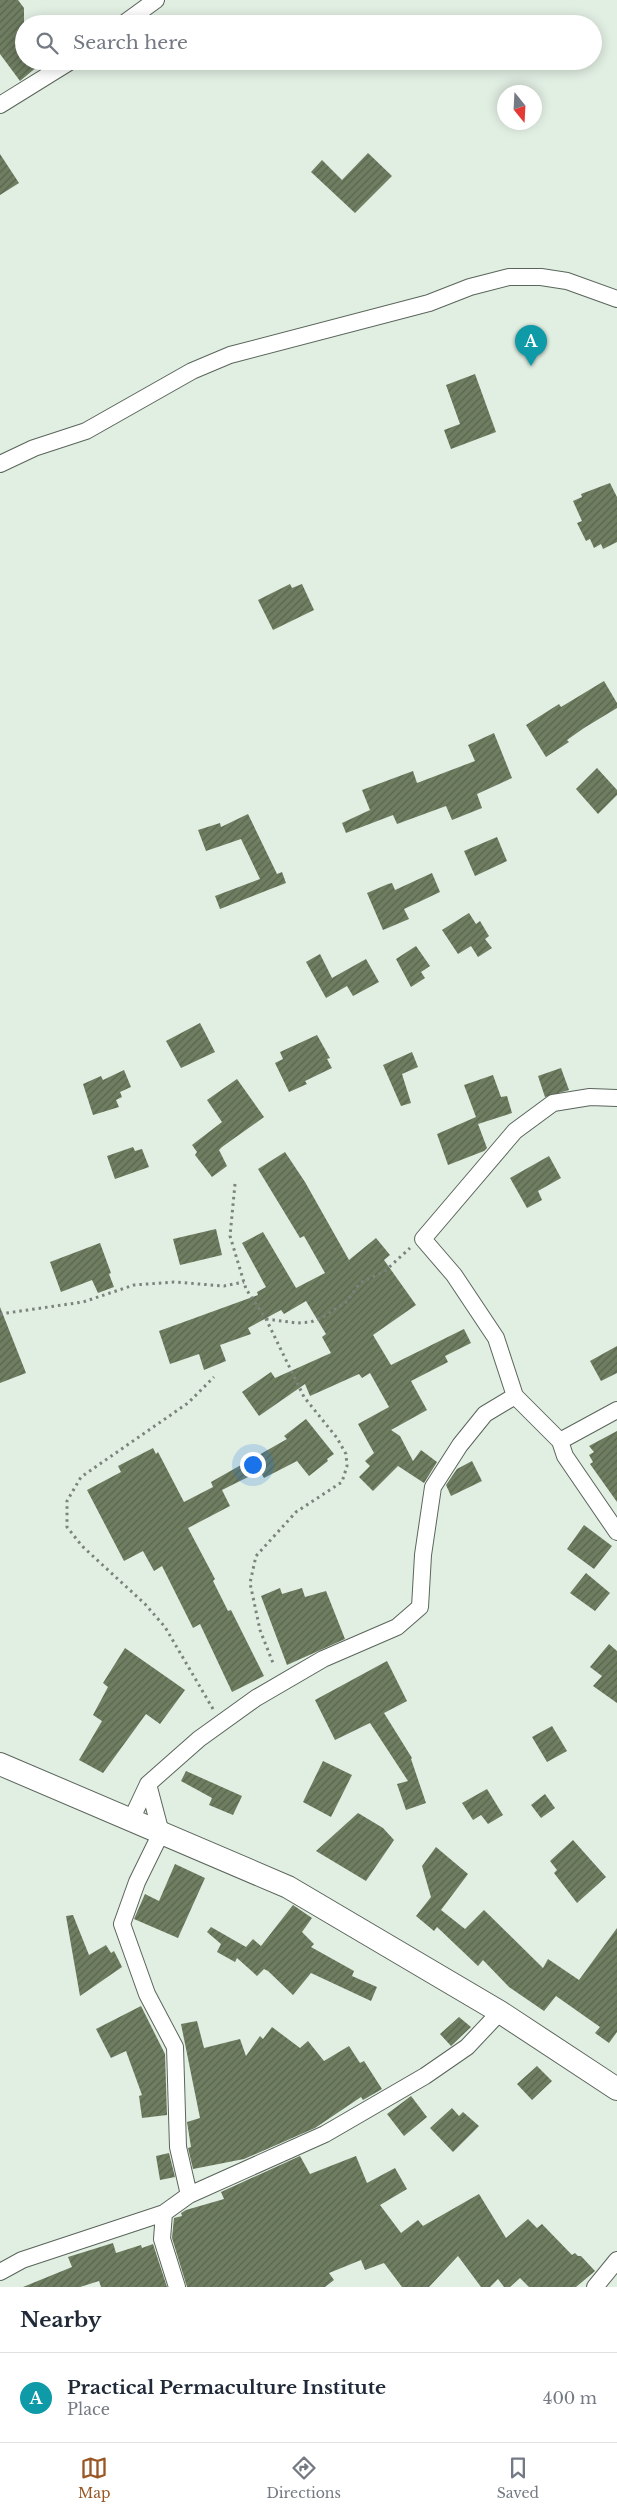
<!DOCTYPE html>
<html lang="en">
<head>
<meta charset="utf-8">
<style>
	body { margin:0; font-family:"Libre Baskerville",serif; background:#f2f2f3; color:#1f2937 }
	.compass { position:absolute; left:497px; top:85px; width:45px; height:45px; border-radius:50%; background:#fff; box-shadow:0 2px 12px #0003; rotate:162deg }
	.you { position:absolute; left:252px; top:1464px; width:18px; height:18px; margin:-12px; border:4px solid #fff; border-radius:50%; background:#1a73e8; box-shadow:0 0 0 8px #1a73e833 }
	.badge { display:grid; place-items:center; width:32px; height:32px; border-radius:50%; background:#995725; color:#fff; font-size:16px; font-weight:700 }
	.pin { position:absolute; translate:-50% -41px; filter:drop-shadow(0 1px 2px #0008) }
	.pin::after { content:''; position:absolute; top:26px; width:18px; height:15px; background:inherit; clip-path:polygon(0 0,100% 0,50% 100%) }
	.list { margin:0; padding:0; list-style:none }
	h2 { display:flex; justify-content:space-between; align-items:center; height:65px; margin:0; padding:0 20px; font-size:21px }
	h2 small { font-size:16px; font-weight:400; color:#747a83 }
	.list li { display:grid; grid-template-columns:32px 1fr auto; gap:15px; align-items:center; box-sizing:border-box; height:90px; padding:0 20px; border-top:1px solid #e0e1e3 }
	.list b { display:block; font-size:19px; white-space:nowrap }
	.list p { margin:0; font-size:16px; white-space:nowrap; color:#747a83 }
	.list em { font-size:16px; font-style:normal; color:#747a83 }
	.icon { flex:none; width:28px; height:28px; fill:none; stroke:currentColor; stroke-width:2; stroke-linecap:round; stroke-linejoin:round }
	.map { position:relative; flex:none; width:617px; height:2287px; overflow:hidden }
	.search { position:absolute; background:#fff; box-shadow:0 2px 12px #0003; left:15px; right:15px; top:15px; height:55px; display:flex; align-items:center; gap:12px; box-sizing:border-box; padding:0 18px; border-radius:28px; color:#747a83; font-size:19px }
	.sheet { height:155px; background:#fff }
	nav { display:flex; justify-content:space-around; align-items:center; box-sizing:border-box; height:70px; border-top:1px solid #e0e1e3; background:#fff; font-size:14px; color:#747a83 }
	nav a { display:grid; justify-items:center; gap:2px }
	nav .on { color:#995725 }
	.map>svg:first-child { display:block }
	.building { fill:url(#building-hatch) }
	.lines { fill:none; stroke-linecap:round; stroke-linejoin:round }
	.minor-casing { stroke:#5a655b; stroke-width:18 }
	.secondary-casing { stroke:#5a655b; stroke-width:24 }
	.path { stroke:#7b837c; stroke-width:3; stroke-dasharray:2.5 4; stroke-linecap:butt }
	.minor { stroke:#fff; stroke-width:16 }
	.secondary { stroke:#fff; stroke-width:22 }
</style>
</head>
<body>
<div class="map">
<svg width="617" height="2287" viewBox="0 0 617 2287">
	<defs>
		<pattern id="building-hatch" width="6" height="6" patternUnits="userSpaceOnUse" patternTransform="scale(1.25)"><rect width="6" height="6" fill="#6f7d61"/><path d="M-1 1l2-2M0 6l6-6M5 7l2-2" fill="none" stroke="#59654e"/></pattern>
	</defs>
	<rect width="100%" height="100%" fill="#e1eee2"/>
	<path class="building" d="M0,0h18l6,8v53h20l-24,20 -20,-27z
		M368,153l24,23 -37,37 -44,-41 11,-12 20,20z
		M0,154l19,29 -19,12z
		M475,374l21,58 -45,17 -7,-19 16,-6 -14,-39z
		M610,483l7,14v45l-14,7 -2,-5 -7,4 -4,-9 -4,2 -9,-18 5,-2 -9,-20 9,-4 -1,-3z
		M290,584l2,4 10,-4 12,26 -41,20 -15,-30z
		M604,681l13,22v5l-33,20 -17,12 2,2 -23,15 -20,-32 33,-21 2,3z
		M494,733l18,45 -35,16 5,14 -30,12 -6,-14 -49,18 -4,-9 -47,18 -4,-10 28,-13 -8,-20 51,-19 4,12 58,-22 -7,-16z
		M597,768l20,22v5l-19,19 -22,-25z
		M248,814l29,60 5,-2 4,11 -66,26 -5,-13 45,-17 -19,-40 -35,12 -8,-21 22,-7 1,4z
		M497,837l10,24 -32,15 -11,-25z
		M432,873l8,19 -36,17 5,10 -26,11 -16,-37 21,-9 4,-1 3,7z
		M469,913l7,11 4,-3 9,15 -4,3 7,9 -14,9 -7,-11 -13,8 -16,-24z
		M416,946l14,20 -9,6 4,6 -14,9 -15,-28z
		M320,954l12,24 34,-19 13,23 -26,14 -6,-10 -21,12 -20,-36z
		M200,1023l15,29 -34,16 -15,-27z
		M317,1035l13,23 -3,1 5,9 -27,13 2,3 -18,8 -14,-29 8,-4 -3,-7z
		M412,1052l6,15 -16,7 9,29 -10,3 -18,-41z
		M561,1068l8,22 -24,7 -7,-21z
		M124,1070l7,17 -11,5 2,5 -6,3 3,7 -26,8 -10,-31 18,-8 2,4z
		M493,1075l8,22 6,-1 5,17 -34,11 9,24 -3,3 -36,14 -11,-31 39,-17 -12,-32z
		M237,1079l27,38 -42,30 -3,3 8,16 -15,11 -17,-22 2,-3 -5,-7 30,-23 -15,-22z
		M133,1147l2,4 7,-2 7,18 -34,12 -8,-23z
		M285,1152l20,30 44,78 27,-22 14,17 -6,5 32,45 -43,30 18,30 73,-36 7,14 -26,13 3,6 -37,19 16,29 -36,20 9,6 13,25 8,-11 16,12 -13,21 -26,-17 -25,25 -14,-14 11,-11 -5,-5 9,-8 -16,-29 31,-17 -19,-34 -8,5 -3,-4 -49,22 -5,-12 -46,32 -17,-24 29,-20 4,6 56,-25 -9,-16 4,-3 -20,-33 -22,13 -3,-4 -33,18 3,6 -31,11 6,16 -22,9 -5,-16 -29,10 -11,-33 99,-36 -1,-3 9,-5 -24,-44 21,-11 33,56 29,-15 -21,-37 -4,2 -42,-69z
		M549,1156l12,22 -23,13 4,9 -15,8 -17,-30z
		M216,1229l6,26 -42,10 -7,-26z
		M100,1243l11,30 -2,1 5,13 -16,6 -6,-13 -31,12 -11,-30z
		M0,1307l26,66 -26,10z
		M617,1346v27l-16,8 -11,-20z
		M306,1419l28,35 -7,5 1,2 -19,15 -12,-15 -33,17 -4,-7 -38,19 8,16 -42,22 27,51 -2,2 15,30 3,-1 33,66 -32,16 -32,-68 -7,4 -31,-62 -8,5 -11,-20 -19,10 -37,-71 34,-18 -3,-6 35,-18 3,6 2,-2 26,50 29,-15 -2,-5 76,-43 -3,-3z
		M617,1431v71l-27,-38 3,-2 -4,-7 5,-3 -5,-6z
		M472,1461l10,20 -31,15 -5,-11 11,-16z
		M584,1525l28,21 -18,23 -27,-20z
		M586,1573l24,20 -15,18 -25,-18z
		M280,1588l2,6 20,-6 3,9 21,-6 19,48 -58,26 -26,-69z
		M609,1644l8,7v52l-24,-17 9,-10 -12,-9z
		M125,1648l60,42 -25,34 -14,-10 -43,59 -24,-13 23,-39 -9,-6 15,-28 -5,-4z
		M387,1661l20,40 -23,12 28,45 -1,1 15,44 -20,7 -9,-26 11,-3 -38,-58 -35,17 -20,-40z
		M552,1726l15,25 -20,11 -15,-25z
		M323,1761l29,14 -21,42 -28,-15z
		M186,1771l56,25 -9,19 -24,-10 3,-7 -31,-17z
		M487,1789l16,26 -15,9 -7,-9 -8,5 -11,-17z
		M545,1794l10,14 -14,10 -10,-13z
		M358,1813l25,15 11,12 -28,41 -50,-30z
		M573,1840l33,37 -29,26 -23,-30 3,-3 -7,-9z
		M436,1847l32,27 -27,36 24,19 19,-19 59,58 5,-9 31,21 38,-52v104l-8,11 -14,-10 5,-6 -44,-31 -12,15 -35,-24 -26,-27 -5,6 -41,-39 -3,4 -18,-15 15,-19 -9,-31z
		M175,1864l30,14 -27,60 -44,-19 11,-25 14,7z
		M293,1905l19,13 -10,14 12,12 -3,3 43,24 -2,5 25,11 -6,14 -60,-28 -18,22 -25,-24 -4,-2 -7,7 -20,-18 -2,4 -18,-10 4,-8 -14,-12 4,-5 35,20 7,-8 8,7z
		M73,1915l16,40 17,-10 5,8 3,-2 8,16 -42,29 -14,-80z
		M141,2006l24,48 2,61 -25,3 -3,-22 3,-1 -16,-44 -15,7 -15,-29z
		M459,2017l12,10 -20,19 -11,-12z
		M197,2021l7,27 36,-9 6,17 14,-20 3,3 9,-12 28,21 8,-7 16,20 25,-15 11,17 4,-2 18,28 -19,11 -2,-3 -46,31 -71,31 -51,10 -5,-21 3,-1 -4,-25 13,-4 -19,-94z
		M537,2066l15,15 -20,19 -15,-16z
		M411,2096l16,21 -23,19 -17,-22z
		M452,2108l7,8 4,-4 16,14 -26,26 -23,-24z
		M169,2153l6,24 -15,3 -4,-24z
		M300,2156l10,18 46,-18 11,27 28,-15 12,21 -27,16 21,28 17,-13 5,6 56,-32 27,44 22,-19 9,9 5,-4 30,31 3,-2 3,3h3l14,15 -19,16h-47l-9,-9 -10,9h-6l-6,-8 -8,8h-9l-23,-31 -29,31h-27l-18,-24 -19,7 -4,-10 -32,13 5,7 -9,7h-138l-15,-49 2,-20 8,-2 -1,-3 5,-3 38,-11 -3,-7z
		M113,2243l3,10 25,-8 1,3 11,-4 14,43h-66l-2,-6 -19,6h-57l49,-20 -4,-10z"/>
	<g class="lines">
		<defs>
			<path id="minor" d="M123,24l33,-24
				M0,105l71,-44
				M0,464l34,-16 52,-17 106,-60 38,-16 199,-52 41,-16 39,-10h32l26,4 50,18
				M515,1396l45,45 57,-31
				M560,1441l5,15 52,76
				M131,1820l17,-36
				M189,2195l-11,-48 -3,-100 -28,-53 -25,-70 15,-42 24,-49 -13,-49 51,-45 57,-41 67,-39 74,-32 23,-20 3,-52 10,-68 27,-42 25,-31 30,-18 -19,-58 -42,-63 -31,-36 92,-108 38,-28 37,-6 27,1
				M164,2213l-2,26 15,48
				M0,2272l22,-12 142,-47 25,-18 136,-61 100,-58 42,-29 33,-35
				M595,2287l22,-27"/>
			<path id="secondary" d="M0,1764l288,123 212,125 117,77"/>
		</defs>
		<use href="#minor" class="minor-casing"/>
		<use href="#secondary" class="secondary-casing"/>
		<path class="path" d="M235,1184l-5,52 16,53 20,30 38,78 33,41 9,16 1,12 -5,16 -46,30 -40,44 -6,27 10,47 13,33
			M0,1314l83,-12 51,-17 40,-3 50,4 20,-4
			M266,1319l31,4 14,-1 12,-5 23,-15 14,-19 25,-12 25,-23
			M213,1709l-48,-82 -20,-23 -63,-58 -15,-19v-26l14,-24 107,-74 26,-26"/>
		<use href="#minor" class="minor"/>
		<use href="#secondary" class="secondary"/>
	</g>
</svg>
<svg class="compass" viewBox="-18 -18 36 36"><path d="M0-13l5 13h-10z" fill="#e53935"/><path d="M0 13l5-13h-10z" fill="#747a83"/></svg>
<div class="you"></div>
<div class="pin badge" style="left:531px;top:366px;background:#0f9aa8">A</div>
<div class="search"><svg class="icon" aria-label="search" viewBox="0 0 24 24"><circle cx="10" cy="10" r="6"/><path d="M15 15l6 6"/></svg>Search here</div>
</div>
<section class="sheet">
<h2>Nearby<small></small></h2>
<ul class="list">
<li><span class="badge" style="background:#0f9aa8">A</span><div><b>Practical Permaculture Institute</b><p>Place</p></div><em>400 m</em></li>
</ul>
</section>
<nav>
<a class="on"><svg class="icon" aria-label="map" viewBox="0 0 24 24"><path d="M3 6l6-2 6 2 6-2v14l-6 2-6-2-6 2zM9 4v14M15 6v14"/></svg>Map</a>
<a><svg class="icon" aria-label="directions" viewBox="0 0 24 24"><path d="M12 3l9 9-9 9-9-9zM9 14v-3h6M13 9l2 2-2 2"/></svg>Directions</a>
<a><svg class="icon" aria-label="saved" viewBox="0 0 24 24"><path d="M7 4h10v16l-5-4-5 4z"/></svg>Saved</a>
</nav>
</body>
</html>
